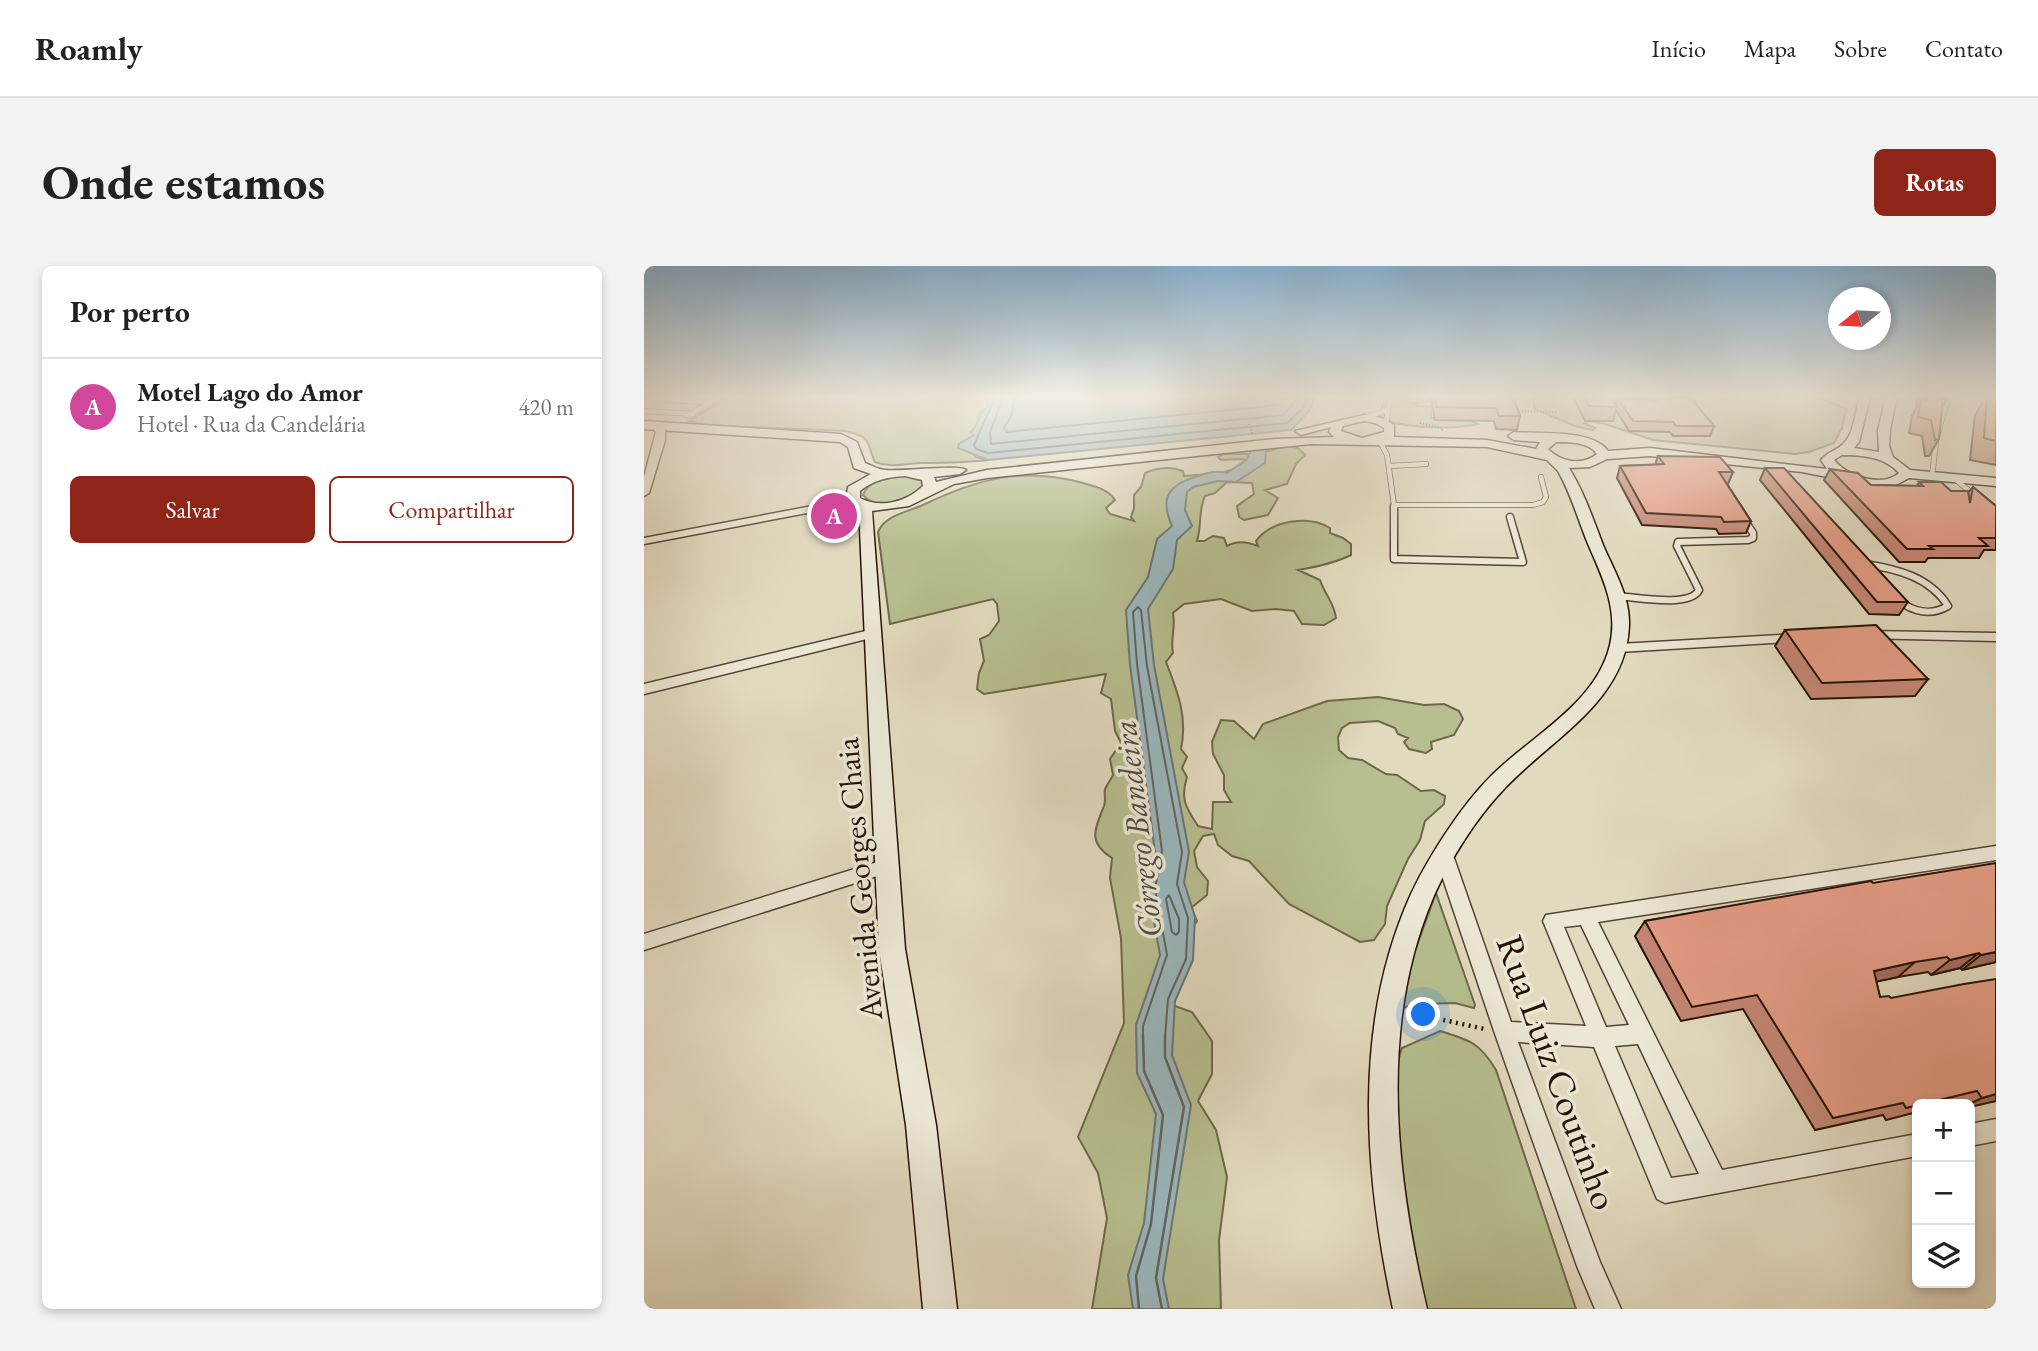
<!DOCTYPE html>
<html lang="pt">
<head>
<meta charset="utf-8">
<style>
	body { margin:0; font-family:"EB Garamond",serif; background:#f2f2f2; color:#222 }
	.controls { position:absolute; right:21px; bottom:21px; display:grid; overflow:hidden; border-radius:10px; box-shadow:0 4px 10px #0003 }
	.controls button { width:63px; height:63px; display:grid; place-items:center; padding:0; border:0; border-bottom:2px solid #e0e0e0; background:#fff; color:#222; font:35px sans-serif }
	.compass { position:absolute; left:1184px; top:21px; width:63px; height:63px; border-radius:50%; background:#fff; box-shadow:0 4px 10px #0003; rotate:252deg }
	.you { position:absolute; left:780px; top:749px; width:24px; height:24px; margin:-18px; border:5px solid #fff; border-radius:50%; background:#1a73e8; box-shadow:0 0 0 10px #1a73e833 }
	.badge { display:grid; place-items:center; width:46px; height:46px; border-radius:50%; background:#8f2418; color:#fff; font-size:23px; font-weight:700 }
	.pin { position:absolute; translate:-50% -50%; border:4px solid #fff; box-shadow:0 2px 7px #0006 }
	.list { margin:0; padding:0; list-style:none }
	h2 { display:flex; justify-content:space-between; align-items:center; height:91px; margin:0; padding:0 28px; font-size:30px }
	h2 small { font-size:23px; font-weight:400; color:#767676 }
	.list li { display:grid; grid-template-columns:46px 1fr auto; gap:21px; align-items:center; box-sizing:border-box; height:98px; padding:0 28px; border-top:2px solid #e0e0e0 }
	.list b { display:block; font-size:26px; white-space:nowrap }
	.list p { margin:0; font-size:23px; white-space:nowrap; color:#767676 }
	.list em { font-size:23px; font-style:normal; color:#767676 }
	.actions { display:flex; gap:14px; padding:21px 28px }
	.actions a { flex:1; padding:16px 0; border:2px solid #8f2418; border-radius:10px; text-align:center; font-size:24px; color:#8f2418 }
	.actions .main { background:#8f2418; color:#fff }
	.icon { flex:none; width:38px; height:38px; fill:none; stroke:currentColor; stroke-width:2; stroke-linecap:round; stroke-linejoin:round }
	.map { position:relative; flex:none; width:1352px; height:1043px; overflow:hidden; border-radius:10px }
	header { display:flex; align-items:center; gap:42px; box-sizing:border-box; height:98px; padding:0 35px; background:#fff; border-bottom:2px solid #e0e0e0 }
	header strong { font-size:33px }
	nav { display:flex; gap:38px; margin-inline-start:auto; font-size:24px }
	.intro { display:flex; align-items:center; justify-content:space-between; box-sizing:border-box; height:168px; padding:0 42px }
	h1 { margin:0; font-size:49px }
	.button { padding:18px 32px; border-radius:10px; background:#8f2418; color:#fff; font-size:24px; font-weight:700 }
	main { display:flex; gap:42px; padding:0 42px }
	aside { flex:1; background:#fff; border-radius:10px; box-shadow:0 4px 10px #0003 }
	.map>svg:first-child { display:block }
	.green { fill:#b7be8f; stroke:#6e684a; stroke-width:2 }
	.water { fill:#9bb7be; stroke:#6b7574; stroke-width:2 }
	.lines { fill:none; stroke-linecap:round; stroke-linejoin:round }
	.shore-far1 { stroke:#606462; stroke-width:2 }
	.shore { stroke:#606462; stroke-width:2.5 }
	.lane-far1-casing { stroke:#544434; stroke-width:6 }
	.lane-casing { stroke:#544434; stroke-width:9 }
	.street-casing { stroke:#544434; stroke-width:3 }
	.secondary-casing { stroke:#241205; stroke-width:3 }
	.path-far1 { stroke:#241205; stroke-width:2; stroke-dasharray:1 2; stroke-linecap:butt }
	.path { stroke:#241205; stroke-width:4.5; stroke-dasharray:2 4.5; stroke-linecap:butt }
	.lane-far1 { stroke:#ece7d5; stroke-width:4.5 }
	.lane { stroke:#ece7d5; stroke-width:6 }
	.street { fill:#ece7d5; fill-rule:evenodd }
	.secondary { fill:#ece7d5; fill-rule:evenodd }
	.wall { fill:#c48572; stroke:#241205; stroke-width:2 }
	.shaded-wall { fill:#a06c5c; stroke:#241205; stroke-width:2 }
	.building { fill:#e49b84; stroke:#241205; stroke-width:2 }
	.labels { text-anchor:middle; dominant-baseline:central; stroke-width:7; stroke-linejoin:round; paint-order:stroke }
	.street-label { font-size:32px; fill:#241205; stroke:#ece7d5 }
	.water-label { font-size:33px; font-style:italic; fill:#4e4c46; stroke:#ece7d5 }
	.near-street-label { font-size:38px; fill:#241205; stroke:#ece7d5 }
</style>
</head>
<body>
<header>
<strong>Roamly</strong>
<nav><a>Início</a><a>Mapa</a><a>Sobre</a><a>Contato</a></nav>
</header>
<div class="intro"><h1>Onde estamos</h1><a class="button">Rotas</a></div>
<main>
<aside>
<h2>Por perto<small></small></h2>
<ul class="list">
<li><span class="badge" style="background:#d1479c">A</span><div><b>Motel Lago do Amor</b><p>Hotel · Rua da Candelária</p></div><em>420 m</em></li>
</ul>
<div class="actions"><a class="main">Salvar</a><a>Compartilhar</a></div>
</aside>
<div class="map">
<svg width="1352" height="1043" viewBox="0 0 1352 1043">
	<rect width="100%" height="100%" fill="#e2dabf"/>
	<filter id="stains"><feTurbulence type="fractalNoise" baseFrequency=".00286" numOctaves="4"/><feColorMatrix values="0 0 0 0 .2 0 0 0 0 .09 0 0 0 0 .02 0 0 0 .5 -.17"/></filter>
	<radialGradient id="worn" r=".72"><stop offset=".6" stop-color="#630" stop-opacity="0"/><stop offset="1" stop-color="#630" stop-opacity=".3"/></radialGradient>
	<path class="green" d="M84,131h260l-1,10 -7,5 -6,23 -15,9 18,13 11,3c-24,3 -45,3 -68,3 -16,1 -30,5 -45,-1 -10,-22 -2,-24 -30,-31l-140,-6 -16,-4z
		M741,131h45l2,4 -18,2 4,3 14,1 -1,11 41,3 6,3c-23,6 -77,4 -99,-6z
		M889,131h286l27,12 -4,19 -8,15 -25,9 -14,2 -142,-14 -51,-17 -15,-2 -3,2 11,5 -3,2 -17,-4 -40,-17z
		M643,180l11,2 7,7 -9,9 -9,20 -22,6 13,8 -10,17 -24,5 -5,-3 -2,-11 17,-12 -2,-11 -25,-1 -12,11 -10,3c-7,15 -3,29 -8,45h7l9,-5 11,2 3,8c10,-6 21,-4 31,0l-2,-5c15,-21 53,-26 74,-13v5l13,5 8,6v11c-16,8 -35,12 -53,15l22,10c5,15 14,22 16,38l-12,7 -22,-1 -8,-13 -18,-2 -24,2 -31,-12 -37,5 -11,9c3,16 -3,25 0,40l-7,9c11,28 22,55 15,87l6,8 -5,11 5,9c-7,22 -1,31 11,49l14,3 1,-27h18l-7,-12v-15l-11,-21 -1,-12 9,-22 13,1 20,18 9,-15 64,-23 51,-4 46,8 20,-1 15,7 4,8 -9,16 -23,7 1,7 -6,4 -17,-4 -5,-7 4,-4 -10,-4 -3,-6 -17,-7 -28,2 -8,5 -4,9 1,13 9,8 14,2 24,14 11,1 24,16 13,-1 11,6 -1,8 -19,17 -5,19 -12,19 -21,47 -2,18 -11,16 -14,2 -71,-38 -40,-43 -17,-5 -14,-11 -4,-11 -11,2 -9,15 3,16 11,14 -1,14 -16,13 6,13 -24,38 -15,41 34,12 20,29v33l-14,27 18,29 11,47 -8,63 2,69h-129l15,-91 -9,-45 -20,-36 46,-114 -3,-85 -11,-60 2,-20c-25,-16 -17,-29 -8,-52 2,-6 0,-11 1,-17 2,-4 6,-10 8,-14l-3,-16 11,-16 -6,-12 -4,-32 -10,-6 5,-19 -122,20 -7,-5 2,-16 5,-12 -4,-22 9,-4 10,-14 -2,-17 -4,-5 -103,25 -12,-92c7,-17 30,-20 45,-27 54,-26 100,-39 160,-22 11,3 25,6 32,17l-9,8 4,6 24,7 -3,-4 3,-9v-13l7,-8 4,-14c12,-5 25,-7 38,-2l1,5c18,-2 49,0 61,-15l-2,-2 -22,1 -3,-3 6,-3h32z
		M259,209l20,6 -1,8c-16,10 -45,23 -59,6 6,-16 25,-17 40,-20z
		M792,627l39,112 -1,3 -19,-5 -42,1 -12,5 3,-28z
		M796,765c30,9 40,12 56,39l80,239h-151c-16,-65 -28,-130 -29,-197 0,-23 -2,-43 6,-64z"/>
	<path class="water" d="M344,131h327l-6,14 -18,19 -303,30 -30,-12 1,-4 15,-9 -4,-3c9,-5 8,-18 17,-25z
		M622,183l-1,14 -29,19 -18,-1 -25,6 -6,5 -2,18 7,16 -15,14 -4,29 -25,40 6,56 35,187 -5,30 11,35 -2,43 -18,41 -3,54 19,50 -28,174 6,30h-36l-5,-34 16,-52 12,-109 -19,-41 -1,-48 24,-70 -12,-67 7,-36 -25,-187 -4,-55 22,-33 9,-38 15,-13c-12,-27 -5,-40 23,-49 12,-4 19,-7 32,-4l19,-13 5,-9z"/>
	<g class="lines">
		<path class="shore-far1" d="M351,131l-21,48 2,4 12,4 299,-30 16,-15 5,-11
			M359,131l-13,36 1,11 293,-29 14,-18
			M370,131l-2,17 -8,14 3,4 272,-27 7,-8
			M525,629l10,24v13l-3,3 -4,-3 -6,-33z
			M499,771v-11l24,-71 -12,-66 7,-38 -25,-187 -4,-52 5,-5 3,3 6,56 35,186 -5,32 11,34 -2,41 -18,40 -3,38"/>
		<path class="shore" d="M495,1043l-3,-33 15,-52 12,-109 -19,-44 -1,-36
			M518,1043l-6,-31 28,-171 -19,-50v-22"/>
		<defs>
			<path id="lane-far1" d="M29,131l-6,3 43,2
				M0,145l49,3
				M44,150l30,-19
				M720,152l23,-8
				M742,158l4,-27
				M735,174l8,15 7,50h139l10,-3 3,-5 -5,-20
				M746,200l36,-2
				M1288,211l4,-36 10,-37
				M1312,214l22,18
				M750,239v3"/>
			<path id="lane" d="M750,240v53l129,3 -13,-45
				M1221,298c32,5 65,13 83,42 -17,10 -35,6 -50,-6
				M973,330c19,1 73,12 82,-6l-22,-44 1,-4 70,-2 5,-2v-5l-10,-15"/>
			<path id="street" d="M11,157l10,8v9l-16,53 -5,3v-19l12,-45 -5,-6z
				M214,235l4,1v4l-34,3 -184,35v-6l184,-35z
				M230,363l6,4 -1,3 -235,58v-10z
				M1222,365l130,2v8l-135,-3v-6z
				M1154,368l5,1v6l-184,11 -7,-4 7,-4z
				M1352,580v14l-398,62 124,248 195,-36v22l-252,47 -8,-4 -63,-152 -76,-5 82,220 21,47h-26l-18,-43 -83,-235 -58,-173 3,-5 6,-2 6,2 3,5 57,164 75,4 -43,-105 3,-6zM937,659l48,100 -23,2 -42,-100zM994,778l61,130 -28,4 -56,-132z
				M243,593l6,2 3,5 -3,5 -249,79v-16z
				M1352,853v22l-26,5v-22z"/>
			<path id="secondary" d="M1215,131h11l-11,45 -5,6 25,4 -1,-22 8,-33h11l-7,33 -1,16 4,11 17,13 86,8v8l-87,-8 -15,8 -16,1 -76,-15 -152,-16 -43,3 -17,8 -21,1c15,24 24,51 34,77 11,26 27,51 26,80 -2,76 -78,114 -124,163 -29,30 -56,73 -72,110 -55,129 -37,279 -6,411h-34c-29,-136 -41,-285 18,-415 18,-38 50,-88 80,-118 40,-40 105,-72 119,-131 9,-39 -10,-72 -24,-106 -9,-23 -16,-47 -28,-68l-11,-11 -60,-13 -176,-3 -324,34 -33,6 -45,22 -37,5 33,438 31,176 21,184h-34l-17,-184 -27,-176 -20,-441 -13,-8 2,-13 23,-13 -17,-6 -6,-21 -8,-5 -196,-13v-8l197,13 16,8 8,21c6,2 14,7 21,7 15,2 73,-6 80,0l-6,4 -26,3 2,5 51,-12 288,-31 59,-2 -5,-5 2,-5 -30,8 -6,-4 69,-16 18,3 12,7v12l93,3 49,9 4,-7 -26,-2 -6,-4 6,-4c25,2 79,-3 94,19l42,-3 177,21 -6,-9c7,-9 16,-9 23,-17 10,-10 12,-33 15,-46zM720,155l11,2 9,5v4l-22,6 -21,-7 2,-5zM912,176c14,0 33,0 41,12 -15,12 -36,8 -49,-5zM1198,189c21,0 43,2 57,18 -17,15 -52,3 -65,-13zM261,210l17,4 1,6c-17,16 -42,23 -63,12v-7c13,-11 28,-14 45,-15z"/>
		</defs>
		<use href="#lane-far1" class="lane-far1-casing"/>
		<use href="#lane" class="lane-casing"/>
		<use href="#street" class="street-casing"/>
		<use href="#secondary" class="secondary-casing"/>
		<path class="path-far1" d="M773,140h20
			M869,145l43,1
			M776,157l22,5v3
			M605,158l4,11"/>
		<path class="path" d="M767,756l28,-3 46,10"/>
		<use href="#lane-far1" class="lane-far1"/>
		<use href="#lane" class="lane"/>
		<use href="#street" class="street"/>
		<use href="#secondary" class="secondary"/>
	</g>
	<path class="wall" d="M787,131h82l7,19 -3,14 -21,-1 -2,-8 -59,-1z
		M929,131h38l6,9 1,-7h29l-1,-2h44l24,29 -4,10h-37l-3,-4 -41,-1 -13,-21 -3,11h-28z
		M1275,131h29l-6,10 -3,32 -10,17h-4l-3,-20 -13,-3 3,-17 5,-9 -1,-4z
		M1342,131h10v68l-26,-5 5,-45z
		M1014,190l75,16 -5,12h-1l24,37 -5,12 -27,1 -3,-5 -74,-4 -25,-47 3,-12 35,-1z
		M1121,202l143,134 -9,13 -30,-1 -109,-134z
		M1186,203l41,16 46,1 2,-4 32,9 17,2 5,-6 23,19v44h-12l-5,8h-51l-3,4h-26l-75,-82z
		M1141,364l143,49 -13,17 -104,3 -36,-53z
		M1229,617l123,79 -34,8 -2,-2 -29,7 -3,-3 -30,5 -22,4 4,16 11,1 105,103 -26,3h-53v8l-31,8 -3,-5 -68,15 -72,-121 -62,12 -46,-85 10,-15z"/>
	<path class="shaded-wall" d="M1352,686v10l-34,8 19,-15z
		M1335,687l-19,15 -29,7 19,-15z
		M1271,696l-17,15 -41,9 17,-15z
		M1352,828v7l-26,6 -1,-3 13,-6z"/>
	<path class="building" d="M791,131h78l7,19h-21l-3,-8 -60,-1z
		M940,131h27l6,10 -28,-1z
		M1012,131h34l24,29h-38l-3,-4 -40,-1 -15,-22 39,1z
		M1283,131h21v2l-5,-1 -4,41 -4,1 -4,-20 -13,-3 3,-17 7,1z
		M1343,131h9v44l-12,-3z
		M1014,190l62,1 13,15h-14l32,49 -27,1 -3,-5 -75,-4 -26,-47 44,-2z
		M1121,202h19l124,134h-31z
		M1186,203l28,4 13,12 52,1 -4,-4h22l10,9h17l2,12 3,-16 23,19v32h-17l9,8h-59l4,3h-26z
		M1232,359l52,54 -106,4 -37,-53z
		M1352,597v89l-15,3 -2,-2 -29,7 -3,-3 -32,5 -41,9 6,26 9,-1 2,2 73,-14 32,-5v115l-14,4 -5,-7 -71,17 -3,-5 -70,15 -76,-123 -65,12 -47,-86 226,-40 2,2z"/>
	<linearGradient id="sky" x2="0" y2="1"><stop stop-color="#89b5d7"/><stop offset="0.47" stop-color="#f2eee2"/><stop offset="1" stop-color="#f2eee2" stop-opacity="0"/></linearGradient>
	<rect width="1352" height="277" fill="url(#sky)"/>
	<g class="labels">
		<g class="street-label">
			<text transform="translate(215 613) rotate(-95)">Avenida Georges Chaia</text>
		</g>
		<g class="water-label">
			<text transform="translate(493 563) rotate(-97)">Córrego Bandeira</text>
		</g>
		<g class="near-street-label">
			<text transform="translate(914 806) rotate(70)">Rua Luiz Coutinho</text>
		</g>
	</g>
	<rect width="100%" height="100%" filter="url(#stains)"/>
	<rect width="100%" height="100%" fill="url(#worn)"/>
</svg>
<div class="controls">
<button>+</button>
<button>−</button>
<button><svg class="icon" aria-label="layers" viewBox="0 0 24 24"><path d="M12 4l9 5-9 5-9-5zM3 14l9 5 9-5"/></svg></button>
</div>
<svg class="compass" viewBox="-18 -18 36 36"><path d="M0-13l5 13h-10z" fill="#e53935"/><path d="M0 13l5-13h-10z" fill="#767676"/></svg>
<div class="you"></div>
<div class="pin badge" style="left:190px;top:250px;background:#d1479c">A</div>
</div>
</main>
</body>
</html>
